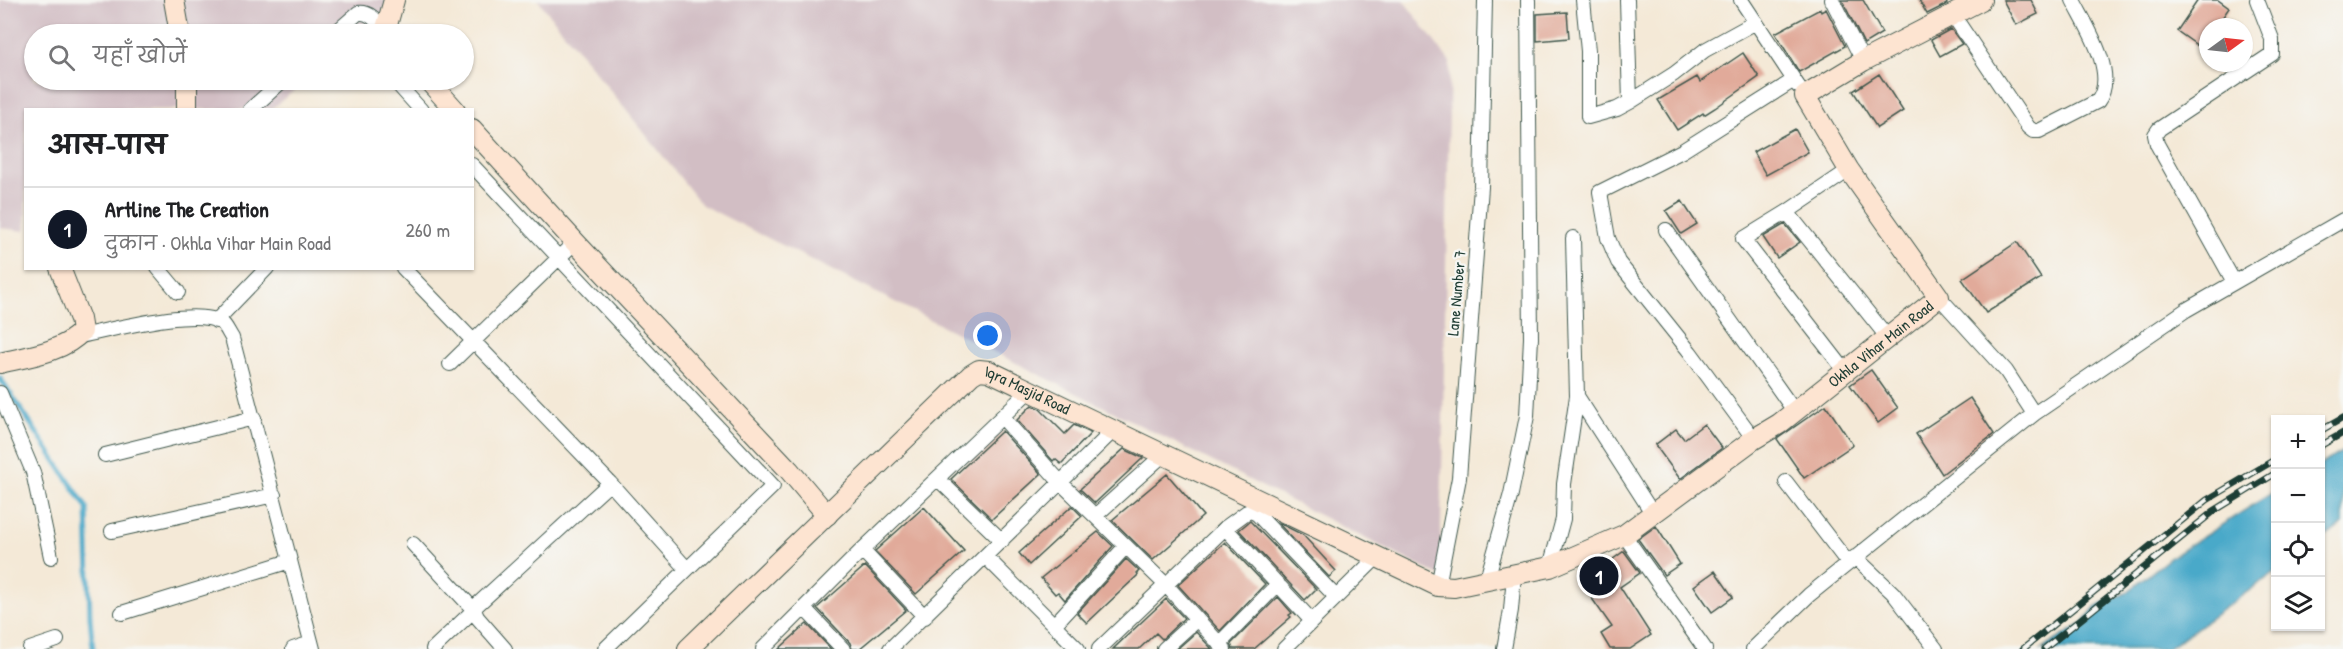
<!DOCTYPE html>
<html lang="hi">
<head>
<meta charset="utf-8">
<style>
	body { margin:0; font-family:"Patrick Hand","Playpen Sans Deva",sans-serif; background:#f6f6f6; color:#202124 }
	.controls { position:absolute; right:18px; bottom:18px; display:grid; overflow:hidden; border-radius:0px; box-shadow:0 2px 4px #0004 }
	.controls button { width:54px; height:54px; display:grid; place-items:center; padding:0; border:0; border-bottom:2px solid #e0e0e0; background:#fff; color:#202124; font:30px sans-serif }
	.compass { position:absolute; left:2199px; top:18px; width:54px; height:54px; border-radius:50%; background:#fff; box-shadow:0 2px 4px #0004; rotate:75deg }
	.you { position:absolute; left:988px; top:336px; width:21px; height:21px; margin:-15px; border:4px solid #fff; border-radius:50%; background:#1a73e8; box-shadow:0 0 0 9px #1a73e833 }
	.badge { display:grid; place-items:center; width:39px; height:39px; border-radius:50%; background:#111827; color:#fff; font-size:20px; font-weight:700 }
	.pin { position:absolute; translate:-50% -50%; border:3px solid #fff; box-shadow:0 2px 6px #0006 }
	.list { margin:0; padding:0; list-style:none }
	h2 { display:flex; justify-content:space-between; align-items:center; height:78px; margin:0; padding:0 24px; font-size:26px }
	h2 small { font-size:20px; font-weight:400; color:#757577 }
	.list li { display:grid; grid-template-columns:39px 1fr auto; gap:18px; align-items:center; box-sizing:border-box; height:84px; padding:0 24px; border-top:2px solid #e0e0e0 }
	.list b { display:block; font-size:22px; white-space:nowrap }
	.list p { margin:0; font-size:20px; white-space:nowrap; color:#757577 }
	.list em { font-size:20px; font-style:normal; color:#757577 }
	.icon { flex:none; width:33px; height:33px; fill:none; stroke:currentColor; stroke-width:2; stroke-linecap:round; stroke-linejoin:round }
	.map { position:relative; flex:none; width:2343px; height:649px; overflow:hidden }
	.search { position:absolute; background:#fff; box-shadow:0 2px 4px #0004; left:24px; top:24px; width:450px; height:66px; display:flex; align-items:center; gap:15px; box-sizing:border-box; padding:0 21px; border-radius:33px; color:#757577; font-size:22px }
	.panel { position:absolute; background:#fff; box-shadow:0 2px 4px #0004; left:24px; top:108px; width:450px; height:162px; border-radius:0px }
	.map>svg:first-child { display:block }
	.industrial { fill:#d2bec4 }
	.water { fill:#4aa9c9; stroke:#34737e; stroke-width:1.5 }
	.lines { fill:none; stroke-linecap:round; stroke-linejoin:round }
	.stream { stroke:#4aa9c9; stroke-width:5 }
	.building { fill:#e1aa9a }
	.street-casing { stroke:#3f574c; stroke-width:16 }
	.secondary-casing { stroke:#3f574c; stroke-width:22 }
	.street { stroke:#fff; stroke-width:14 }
	.secondary { stroke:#fde4d1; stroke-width:20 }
	.rail-casing { stroke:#1f3d34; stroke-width:7 }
	.rail { stroke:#f6f6f2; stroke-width:4.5; stroke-dasharray:14; stroke-linecap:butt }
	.labels { text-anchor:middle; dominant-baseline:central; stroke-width:4.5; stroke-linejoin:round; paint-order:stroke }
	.street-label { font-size:16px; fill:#1f3d34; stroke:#f6f6f2 }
</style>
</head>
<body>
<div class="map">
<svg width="2343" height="649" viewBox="0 0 2343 649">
	<rect width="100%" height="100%" fill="#f6f6f2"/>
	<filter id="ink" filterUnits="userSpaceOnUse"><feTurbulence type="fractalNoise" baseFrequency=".0167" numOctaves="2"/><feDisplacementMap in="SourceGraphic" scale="12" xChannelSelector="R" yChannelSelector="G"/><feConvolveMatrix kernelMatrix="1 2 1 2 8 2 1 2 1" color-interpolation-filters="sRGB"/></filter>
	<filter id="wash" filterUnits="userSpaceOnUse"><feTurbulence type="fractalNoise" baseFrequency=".008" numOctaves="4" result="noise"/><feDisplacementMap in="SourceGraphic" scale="24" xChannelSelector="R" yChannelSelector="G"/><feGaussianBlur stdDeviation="1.35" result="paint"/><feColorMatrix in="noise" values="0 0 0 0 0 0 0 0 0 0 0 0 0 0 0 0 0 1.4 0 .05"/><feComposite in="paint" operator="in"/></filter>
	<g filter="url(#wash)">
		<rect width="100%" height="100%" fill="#f4e9d7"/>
		<path class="industrial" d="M0,0h405l-42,34h-329v46h273l-36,29 -245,1 -1,121 -25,-3z
			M538,0h865l47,62 -10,514 -738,-371z"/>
		<path class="water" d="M2343,451v73l-22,16v-76z
			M2275,491v81l-108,77h-125l40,-25 14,-18 30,-13 45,-36z"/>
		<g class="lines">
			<path class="stream" d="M0,378l87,130 3,109 3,32"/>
		</g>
		<g id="blocks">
			<path class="building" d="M1842,0h21l19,33 -18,11z
				M1919,0h26l2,4 -20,10z
				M2003,0h28l7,14 -22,11z
				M2198,0h20l11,8 -13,19h-8v11l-7,10 -24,-17z
				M1820,9l1,3 5,-3 19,37 -46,26 -24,-39z
				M1567,12l2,26 -32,3v-27z
				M1951,29l11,15 -22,12 -9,-16z
				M1743,53l16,24 -44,31 -11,7 -1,-2 -26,17 -19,-30 39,-23 3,5z
				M1879,74l24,37 -26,17 -24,-37z
				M1795,129l13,23 -42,23 -13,-23z
				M1682,201l15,23 -16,10 -15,-23z
				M1785,224l15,18 -23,16 -14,-21z
				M2017,242l24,36 -55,35 -24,-34z
				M1871,370l27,38 -20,15 -28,-38z
				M1970,398l24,36 -52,40 -26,-40z
				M1032,405l8,4 25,25 9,-9 17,8 -30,31 -6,-5 -2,2 -36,-41z
				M1826,405l27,40 -49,33 -27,-39z
				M1704,424l18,24 -42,31 -25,-34 21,-16 8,10z
				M1002,431l39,43 -49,45 -41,-40z
				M1124,449l19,9 -48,45 -15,-14z
				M1167,474l36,42 -50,44 -41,-40z
				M1072,506l10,10 -53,49 -10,-12z
				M924,507l40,44 -48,43 -41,-43z
				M1250,521l66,68 -11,11 -66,-70z
				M1277,522l26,13 33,36 -7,6z
				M1656,526l24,38 -16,11 -26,-36z
				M1098,532l15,14 -48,54 -7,-8 -3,2 -14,-16z
				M1225,542l40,42 -45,47 -42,-46z
				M1624,551l16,22 -20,14 31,48 -21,14h-20l-9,-15 11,-7 -31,-44z
				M1126,559l13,12 -2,2 1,2 -51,48 -10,-10z
				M865,566l41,44 -47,39h-7l-2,-6 -33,-35z
				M1715,571l18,26 -21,15 -18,-26z
				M1278,597l14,16 -3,2 2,2 -37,32h-21l-2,-5z
				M1166,599l18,19 -22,21 -6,-6 -17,16h-26z
				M807,624l24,25h-52l23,-21z
				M1196,632l16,17h-35z"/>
		</g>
	</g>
	<g filter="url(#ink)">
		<use href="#blocks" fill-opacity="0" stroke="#3f574c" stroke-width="1.5"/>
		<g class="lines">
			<defs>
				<path id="street" d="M1583,0l5,51v66l29,-8 13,-7 44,-28 31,-24 51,-28
					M1627,0l3,102
					M1741,0l57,86
					M1832,0l31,61
					M1953,15l75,112 5,4h6l59,-30c20,-28 -12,-75 -25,-101
					M334,34l24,-21c13,-2 20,10 27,19
					M394,80l27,30
					M250,110l33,-30
					M472,165l301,321 -168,163
					M1787,212l102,127
					M1666,230l129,182
					M158,268l20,24
					M403,268l207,215 77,86
					M2234,282l-77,-138 -2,-9 4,-6 113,-75v-15l-15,-39
					M1939,297l67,74 28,43
					M216,321l51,-53
					M76,337c31,-6 121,-31 146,-14 4,3 7,11 10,15l81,311
					M450,364l125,-122
					M1846,372l-103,-133 44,-27 62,-42
					M0,393l33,79 18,85
					M1577,396l76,118
					M1002,417l59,66 105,102 58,64
					M1754,439l-64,-87 -72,-90 -10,-24 -8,-46 82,-41 112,-71
					M105,455l149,-37
					M938,479l64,62
					M1786,482l62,81
					M1095,516l69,-62
					M1225,528l87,93
					M112,531l162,-36
					M1624,535l81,114
					M413,544l61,66 -41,39
					M862,550l63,67
					M986,557l92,92
					M1855,557l38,36 43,56
					M1550,567l13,-48 1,-35 13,-88 -4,-158
					M1487,579l24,-85 16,-78 4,-78 -3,-338
					M1438,586l21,-108 22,-291 4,-187
					M804,608l39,41
					M122,613l168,-52
					M1054,625l72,-79
					M1219,644l59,-60
					M30,649l27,-9
					M293,649l18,-6
					M505,649l-28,-32 -3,-7 3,-5 133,-122
					M763,649l99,-99 168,-160
					M890,649l224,-219
					M1099,649l126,-121 22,-16 4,-1 6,3 79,83
					M1164,649l33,-30
					M1284,649l92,-91
					M1504,649l7,-39 3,-35
					M1753,649l56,-54 225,-181 152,-104 157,-90"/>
				<g id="secondary">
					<path d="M174,0l6,34"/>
					<path d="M387,34l-2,-2 9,-32"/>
					<path d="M428,80l27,30"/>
					<path d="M187,110v-30"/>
					<path d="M472,129l103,113 214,228 38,45"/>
					<path d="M0,363c26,-6 64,-11 82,-32l-2,-12 -20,-51"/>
					<path id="s1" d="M688,649l283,-274 8,-5 10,1 449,215 16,1 96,-20 74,-32 130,-96 25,-15 160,-127 -90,-127 -44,-74 58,-35 118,-61"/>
				</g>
			</defs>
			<use href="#street" class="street-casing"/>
			<use href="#secondary" class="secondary-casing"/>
			<use href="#street" class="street"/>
			<use href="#secondary" class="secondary"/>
			<defs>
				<path id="rail" d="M2320,431l23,-13
					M2320,446l23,-13
					M2023,649l184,-149 69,-41
					M2044,649l170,-138 62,-38"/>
			</defs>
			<use href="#rail" class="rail-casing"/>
			<use href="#rail" class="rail"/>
		</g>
	</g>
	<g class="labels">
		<g class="street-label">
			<text transform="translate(1456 293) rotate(-85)">Lane Number 7</text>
			<text stroke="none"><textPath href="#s1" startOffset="1426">Okhla Vihar Main Road</textPath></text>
			<text stroke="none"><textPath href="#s1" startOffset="456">Iqra Masjid Road</textPath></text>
		</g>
	</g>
</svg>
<div class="controls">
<button>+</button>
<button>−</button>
<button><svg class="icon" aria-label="locate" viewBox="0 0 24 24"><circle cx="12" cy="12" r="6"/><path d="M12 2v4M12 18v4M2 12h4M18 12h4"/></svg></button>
<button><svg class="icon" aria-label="layers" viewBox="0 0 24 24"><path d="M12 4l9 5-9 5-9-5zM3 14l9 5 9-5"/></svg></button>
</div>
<svg class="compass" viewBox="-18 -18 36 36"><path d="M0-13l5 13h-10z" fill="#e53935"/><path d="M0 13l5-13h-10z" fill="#757577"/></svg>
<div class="you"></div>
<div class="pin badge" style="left:1599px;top:576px">1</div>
<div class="search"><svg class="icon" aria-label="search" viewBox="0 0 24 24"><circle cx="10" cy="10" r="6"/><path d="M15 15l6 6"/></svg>यहाँ खोजें</div>
<section class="panel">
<h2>आस-पास<small></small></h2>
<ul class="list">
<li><span class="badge">1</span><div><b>Artline The Creation</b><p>दुकान · Okhla Vihar Main Road</p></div><em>260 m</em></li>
</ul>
</section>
</div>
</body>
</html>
